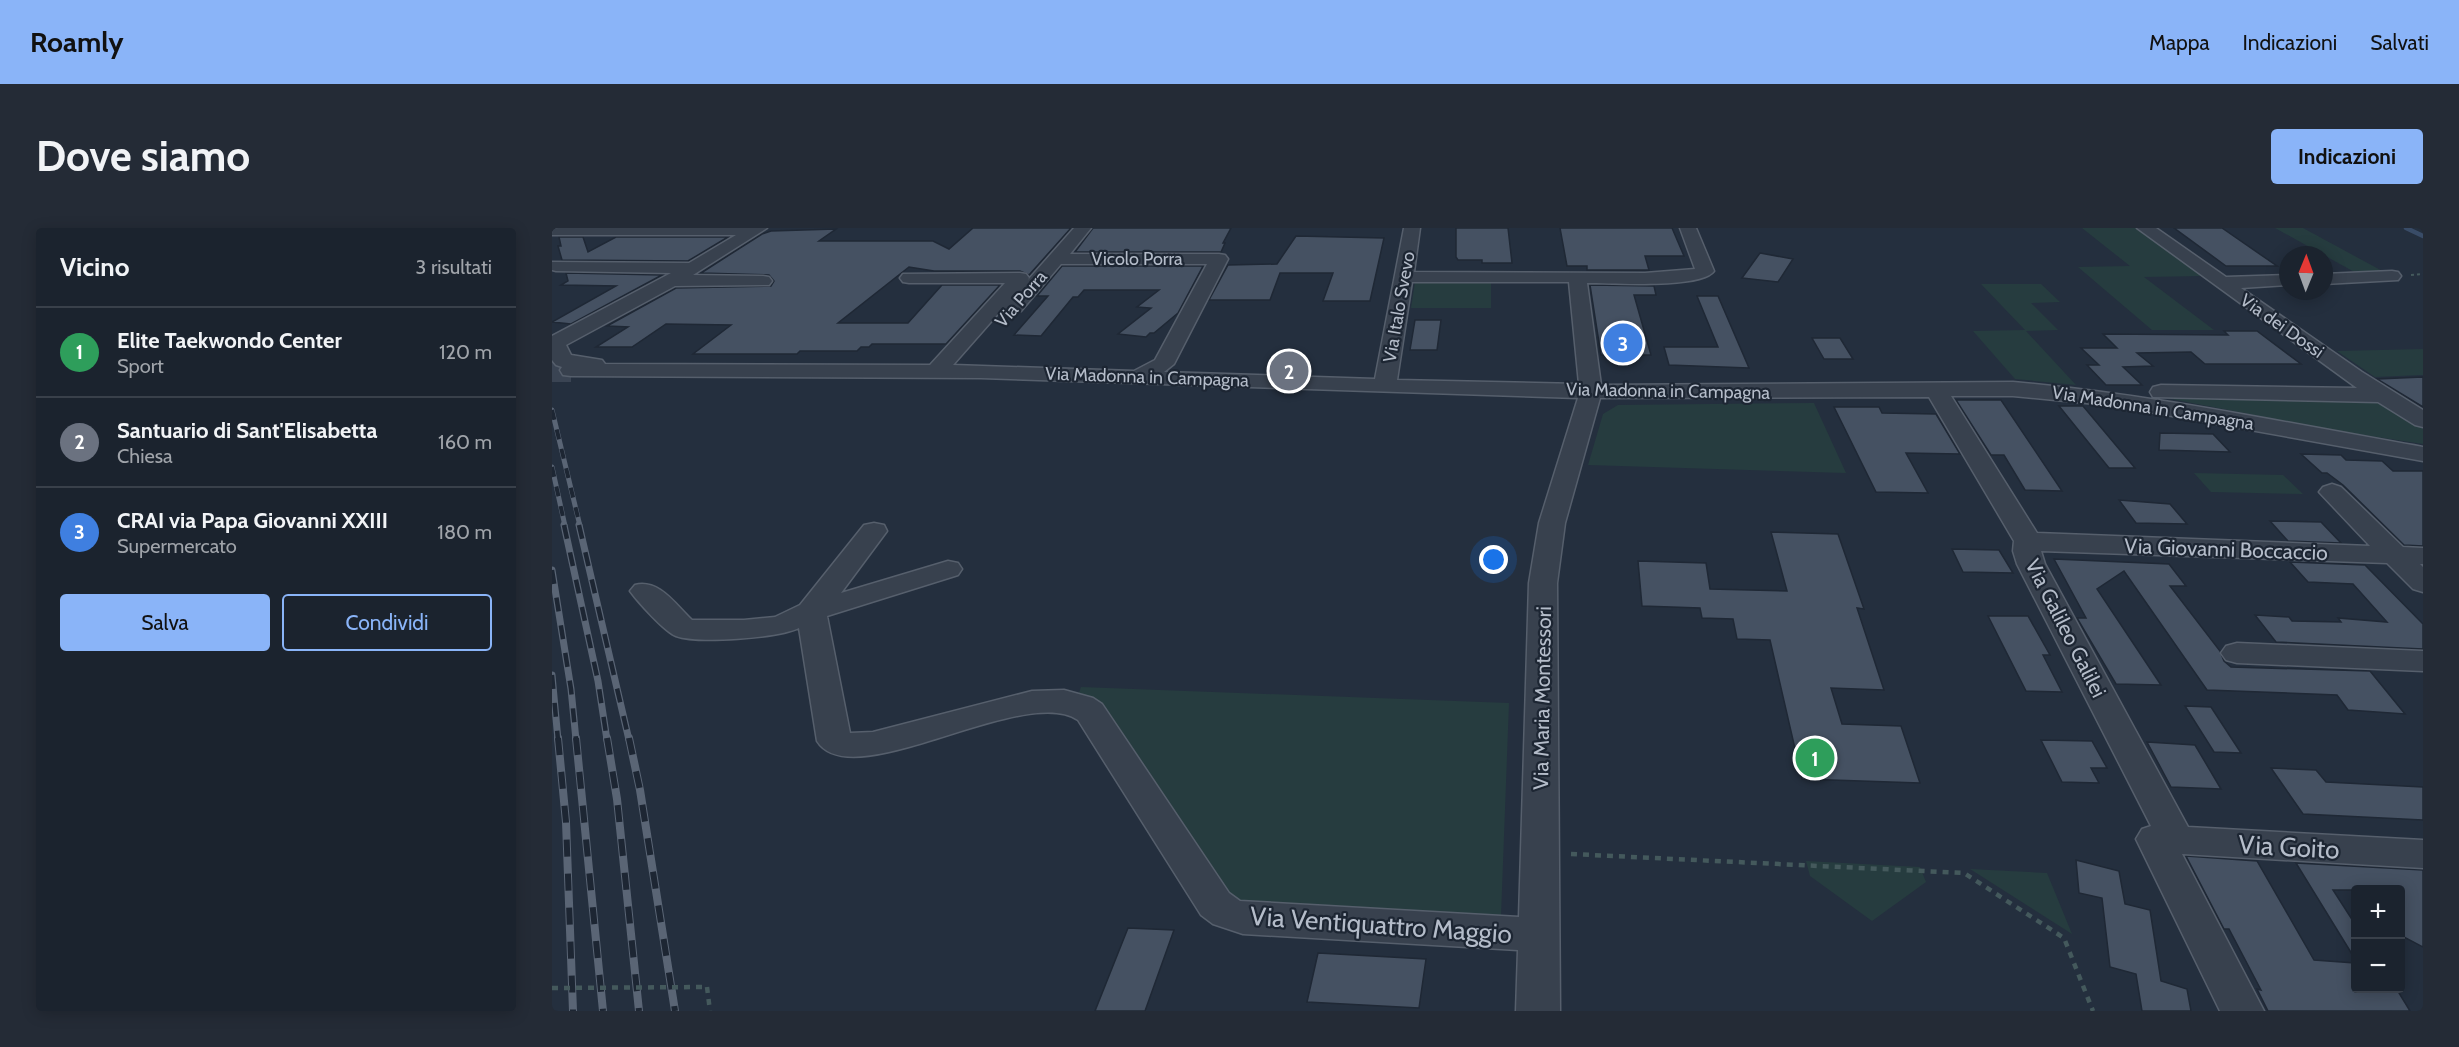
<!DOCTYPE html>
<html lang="it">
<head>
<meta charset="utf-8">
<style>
	body { margin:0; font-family:Cabin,sans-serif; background:#242b36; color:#f1f3f6 }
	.controls { position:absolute; right:18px; bottom:18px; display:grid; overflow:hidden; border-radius:6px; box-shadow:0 3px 15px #0003 }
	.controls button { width:54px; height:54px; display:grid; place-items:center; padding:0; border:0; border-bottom:2px solid #39404a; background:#1b232e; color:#f1f3f6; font:30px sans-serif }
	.compass { position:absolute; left:1727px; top:18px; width:54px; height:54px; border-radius:50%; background:#1b232e; box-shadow:0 3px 15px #0003; rotate:1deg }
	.you { position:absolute; left:942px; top:332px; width:21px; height:21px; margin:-15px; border:4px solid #fff; border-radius:50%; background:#1a73e8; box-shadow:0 0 0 9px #1a73e833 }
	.badge { display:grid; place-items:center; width:39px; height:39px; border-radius:50%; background:#8ab4f8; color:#fff; font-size:20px; font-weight:700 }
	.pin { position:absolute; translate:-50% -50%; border:3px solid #fff; box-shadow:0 2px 6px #0006 }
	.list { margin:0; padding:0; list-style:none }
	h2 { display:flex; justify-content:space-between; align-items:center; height:78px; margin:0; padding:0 24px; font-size:26px }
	h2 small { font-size:20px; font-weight:400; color:#a0a4aa }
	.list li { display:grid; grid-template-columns:39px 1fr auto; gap:18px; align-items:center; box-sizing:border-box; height:90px; padding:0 24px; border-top:2px solid #39404a }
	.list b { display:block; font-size:22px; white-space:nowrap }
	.list p { margin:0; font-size:20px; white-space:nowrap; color:#a0a4aa }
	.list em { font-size:20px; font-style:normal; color:#a0a4aa }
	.actions { display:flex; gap:12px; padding:18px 24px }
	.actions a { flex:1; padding:14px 0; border:2px solid #8ab4f8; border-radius:6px; text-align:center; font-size:21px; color:#8ab4f8 }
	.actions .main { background:#8ab4f8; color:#111 }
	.map { position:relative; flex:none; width:1871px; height:783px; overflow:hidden; border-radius:6px }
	header { display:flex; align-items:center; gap:36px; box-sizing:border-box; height:84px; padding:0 30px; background:#8ab4f8; color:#111 }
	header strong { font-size:28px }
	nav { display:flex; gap:33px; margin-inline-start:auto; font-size:21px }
	.intro { display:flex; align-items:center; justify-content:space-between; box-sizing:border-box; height:144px; padding:0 36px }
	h1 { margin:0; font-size:42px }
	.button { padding:15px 27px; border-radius:6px; background:#8ab4f8; color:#111; font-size:21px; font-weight:700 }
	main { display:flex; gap:36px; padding:0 36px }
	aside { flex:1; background:#1b232e; border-radius:6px; box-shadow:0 3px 15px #0003 }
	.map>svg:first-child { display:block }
	.green { fill:#263c3f }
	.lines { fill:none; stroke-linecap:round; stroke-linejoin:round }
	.stream { stroke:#394c67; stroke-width:4.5 }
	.building { fill:#455162; stroke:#1f2835; stroke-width:1.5 }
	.minor-tunnel { stroke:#3a4453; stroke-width:24; stroke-dasharray:24 12; stroke-linecap:butt }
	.minor-casing { stroke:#565f6c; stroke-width:3 }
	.path-far1 { stroke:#44595c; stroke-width:2; stroke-dasharray:3 3; stroke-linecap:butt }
	.path { stroke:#44595c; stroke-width:4.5; stroke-dasharray:6 6; stroke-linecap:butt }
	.minor { fill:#38414e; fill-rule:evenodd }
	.rail-far2-casing { stroke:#5a6575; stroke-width:5 }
	.rail-far1-casing { stroke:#5a6575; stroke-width:7 }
	.rail-casing { stroke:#5a6575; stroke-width:8 }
	.rail-far2 { stroke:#1d2633; stroke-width:4; stroke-dasharray:10; stroke-linecap:butt }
	.rail-far1 { stroke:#1d2633; stroke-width:4.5; stroke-dasharray:14; stroke-linecap:butt }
	.rail { stroke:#1d2633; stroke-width:6; stroke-dasharray:17; stroke-linecap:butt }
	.path-bridge { stroke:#44595c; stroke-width:4.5; stroke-dasharray:6 6; stroke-linecap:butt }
	.labels { text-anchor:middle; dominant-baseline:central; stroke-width:4.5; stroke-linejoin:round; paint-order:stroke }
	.far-street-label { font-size:18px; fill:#b4bcc9; stroke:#1d2633 }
	.street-label { font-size:21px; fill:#b4bcc9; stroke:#1d2633 }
	.near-street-label { font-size:26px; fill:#b4bcc9; stroke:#1d2633 }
</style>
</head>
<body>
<header>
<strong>Roamly</strong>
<nav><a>Mappa</a><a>Indicazioni</a><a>Salvati</a></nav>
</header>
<div class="intro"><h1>Dove siamo</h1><a class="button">Indicazioni</a></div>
<main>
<aside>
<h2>Vicino<small>3 risultati</small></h2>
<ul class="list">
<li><span class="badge" style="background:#2e9e5b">1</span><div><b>Elite Taekwondo Center</b><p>Sport</p></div><em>120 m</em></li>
<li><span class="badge" style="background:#6b7280">2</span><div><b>Santuario di Sant'Elisabetta</b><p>Chiesa</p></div><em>160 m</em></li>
<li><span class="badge" style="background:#3f7fe0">3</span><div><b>CRAI via Papa Giovanni XXIII</b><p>Supermercato</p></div><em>180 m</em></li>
</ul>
<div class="actions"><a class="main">Salva</a><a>Condividi</a></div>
</aside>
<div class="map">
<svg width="1871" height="783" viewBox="0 0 1871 783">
	<rect width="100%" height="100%" fill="#242f3e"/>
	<path class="green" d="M1530,0h56l65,48 -59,1 70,53h-62l-74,-63 52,-1z
		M1723,0h28l83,45 -28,1z
		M939,53v27h-80l4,-26z
		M1429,56h60l19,18 -29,1 27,27 -32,1 50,54 -61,-6 -42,-48 52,-1z
		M1871,121v26l-48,2 -38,-26z
		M1598,167l232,4 41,30v15l-86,-13z
		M1262,175l32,70 -258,-8 15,-51 15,-9z
		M1642,245l89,2 20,19 -92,-2z
		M529,459l428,16 -8,213 -237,-6 -36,-12 -132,-193 -8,-8 -9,-4z
		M1254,633l114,6 6,15 -54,39 -62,-45z
		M1418,641l77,4 25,61z"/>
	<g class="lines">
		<path class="stream" d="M1854,0l17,8"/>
	</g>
	<path class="building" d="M421,0h98l-42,47 -9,-4h-86l-25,-4 -71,56h70l34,-38h58l-54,59h-74l-3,3h-8l-4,4h-57l-3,3h-104l38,-29 -65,-1 -34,23h-36l32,-20 -21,-1 69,-38 95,-2 3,-5 -5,-6 -68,-2 61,-39 9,-3 65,-2 -17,12h114l16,8z
		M541,0h138l-8,15h2l-4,9h-146z
		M904,0h52l4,35h-30v-3h-24l-2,-3z
		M1008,0h112l12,28h-39l4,14h-62v-4h-20z
		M1622,0h48l55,38h-51z
		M744,8l88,2 -14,63h-47l10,-28h-53l-10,27h-61l19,-35 49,-1z
		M7,9h24l5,15 28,-15h112l-40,24 -126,-1 -4,-14h3z
		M1208,25l33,6 -15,23 -36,-4z
		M510,38h141l-25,47 -24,20h-4l-4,4 -28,-3 33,-26 -14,-1 22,-17h-75l-6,7h-5l-32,39 -27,-1 34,-39h-11z
		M14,45l96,2 -91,49 -19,-2 64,-36 -55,-1 7,-4z
		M1038,57l64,1 2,9h-22l17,60h-50z
		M1145,68h21l31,72 -80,-3 -5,-18h54z
		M863,92h26l-4,30h-27z
		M1672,103h33l44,33h-96l-14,-12 -54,1 16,13 -30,1 19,18h-36l-19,-20h12l-18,-17h36l-14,-14 125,1z
		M1260,110h28l13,21h-29z
		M1871,149v30l-46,-28z
		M1404,172h45l61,91 -37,-1 -21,-35h-13z
		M1507,178h24l52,62h-26z
		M1282,179h45l3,6 54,1 24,40 -54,-1 22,40 -52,-1z
		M1608,205l53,1 17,18 -71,-2z
		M1749,226l40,1 5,5 36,1 11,10h30v75l-19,-1 -61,-60 -16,-12h-5z
		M1567,272l51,4 17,20 -51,-1z
		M1718,293l51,1 20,21 -53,-2z
		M1219,304l67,2 26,75 -7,-1 27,82 -53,-2 11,36 59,2 19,57 -118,-4 -32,-139 -33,-1 -4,-20 -31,-1 -2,-10 -58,-2 -4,-45 68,2 4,26 77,2z
		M1400,321l47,1 14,23 -50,-1z
		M1502,331l115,5 17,22h-16l50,65 4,10 7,6 139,4 35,43 -57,-4 -11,-15 -130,-5 -83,-119 -27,18 64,96 -45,-1 -39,-66h9z
		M1738,334l75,3 58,59v25l-147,-7 -21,-27 34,2 3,4 49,1 -3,-4 49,4 -34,-38 -45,-2z
		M1436,388h40l22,39h-7l19,37 -36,-1z
		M1633,478l26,1 30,46 -27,-1z
		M1489,512l51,1 15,27h-16l8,15 -37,-1z
		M1595,514l48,3 26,44 -50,-2z
		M1719,540l45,2 10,12 97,5v33l-120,-6z
		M1634,628l71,5 57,99 41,3v25h41l14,23h-142l-11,-22 4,1 -32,-61h-5z
		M1524,632l43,11 6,33 25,6 11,71 26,8 4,22h-49l-6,-37 -26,-7 -8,-69 -23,-5z
		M1744,635l127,7v77l-23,-12v-45h-67l22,34v35z
		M576,700l46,2 -29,81h-50z
		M766,725l108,6 -7,49 -112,-6z"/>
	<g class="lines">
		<path class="minor-tunnel" d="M0,142h19"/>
		<defs>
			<path id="minor" d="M0,0h215l-74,47 70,1 6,1 3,4 -3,4 -94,1 -109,59 5,10 31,5 3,4 325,1 75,-82h-96l-6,-1 -3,-4 3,-4 117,-1 6,1 3,4 -1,2 46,-52h17l-21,26h149l6,1 3,4 -54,105 -10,8 211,7 29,-151h16l-6,44 231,1 50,-4 -15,-41h16l18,43c-13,18 -103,12 -127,12l14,102 412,-3c138,12 273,41 410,65v14l-307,-55 -103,-10h-62l86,137 333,13 -51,-54 4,-5 9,-3 9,3 62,60 20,1v16h-3l3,3v25l-10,-3 -26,-26 -346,-12 4,13 143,263 235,13v28l-241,-14 82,157h-44l-84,-172 6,-10 9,-3 -134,-262 -4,-13 1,-10 -85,-144 -329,1 -35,125 -8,60 3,428h-44l2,-61 -275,-16 -30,-10 -12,-9 -123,-195c-54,-37 -226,77 -261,21l-18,-113c-20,10 -102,16 -123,8 -11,-4 -38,-34 -46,-45l5,-6c24,-6 40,19 57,35h52l31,-3 25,-12 64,-80 10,-2 10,2 3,6 -46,62 107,-32 10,2 4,6 -4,6 -131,41 23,117 23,-1 159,-41 32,-1 29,8 9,6 127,189 11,8 279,16 10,-334 10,-60 39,-125 -597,-20 -410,-2 -8,-1 -3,-5 2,-3 -6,-2 -4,-5v-24l119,-63 -115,-2 -4,-1v-8l137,1 47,-28h-184zM509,36h146l-52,96 -21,11 -181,-6 51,-58 3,4h14zM860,54h157l10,102 -182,-4z
				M1585,0h19l70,49 62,-2v10l-47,3 121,84 61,38v17l-8,-2 -37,-23 -225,-5 -3,-5 3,-5 8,-2 196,3z
				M1840,43l6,1 3,4 -3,4 -74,4v-10z
				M1685,415l186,8v20l-186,-8 -11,-3 -5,-7 5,-7z"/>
		</defs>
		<use href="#minor" class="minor-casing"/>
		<path class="path-far1" d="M1859,47l12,-1"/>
		<path class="path" d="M1019,626l393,19 100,65 29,73
			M155,759l3,24"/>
		<use href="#minor" class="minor"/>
		<defs>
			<path id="rail-far2" d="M0,182l28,116
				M0,239l13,59"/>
			<path id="rail-far1" d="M12,297l34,156 9,59
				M27,297l50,215
				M0,342l19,119 5,51
				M0,447l6,65"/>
			<path id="rail" d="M6,510l8,84 7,189
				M24,510l27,273
				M55,510l10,61 22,212
				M77,510l11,52 35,221"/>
		</defs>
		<use href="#rail-far2" class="rail-far2-casing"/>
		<use href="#rail-far1" class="rail-far1-casing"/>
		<use href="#rail" class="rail-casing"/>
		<use href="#rail-far2" class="rail-far2"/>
		<use href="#rail-far1" class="rail-far1"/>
		<use href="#rail" class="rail"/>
		<path class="path-bridge" d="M0,760l155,-1"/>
	</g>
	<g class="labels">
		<g class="far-street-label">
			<text x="585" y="31">Vicolo Porra</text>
			<text transform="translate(469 71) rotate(-49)">Via Porra</text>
			<text transform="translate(847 79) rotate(-80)">Via Italo Svevo</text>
			<text transform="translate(1730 98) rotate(35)">Via dei Dossi</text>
			<text transform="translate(595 149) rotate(2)">Via Madonna in Campagna</text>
			<text transform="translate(1116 163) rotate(1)">Via Madonna in Campagna</text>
			<text transform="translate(1601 180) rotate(9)">Via Madonna in Campagna</text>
		</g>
		<g class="street-label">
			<text transform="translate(1674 321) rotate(2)">Via Giovanni Boccaccio</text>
			<text transform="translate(1514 400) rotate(63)">Via Galileo Galilei</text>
			<text transform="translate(990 470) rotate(-89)">Via Maria Montessori</text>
		</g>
		<g class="near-street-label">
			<text transform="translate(1737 619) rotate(3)">Via Goito</text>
			<text transform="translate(829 697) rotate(4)">Via Ventiquattro Maggio</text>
		</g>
	</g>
</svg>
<div class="controls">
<button>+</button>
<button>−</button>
</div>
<svg class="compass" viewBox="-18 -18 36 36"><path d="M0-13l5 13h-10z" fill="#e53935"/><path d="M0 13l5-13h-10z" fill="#a0a4aa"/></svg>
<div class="you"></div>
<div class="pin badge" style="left:1263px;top:530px;background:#2e9e5b">1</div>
<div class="pin badge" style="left:737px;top:143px;background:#6b7280">2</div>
<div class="pin badge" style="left:1071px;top:115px;background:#3f7fe0">3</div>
</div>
</main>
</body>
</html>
